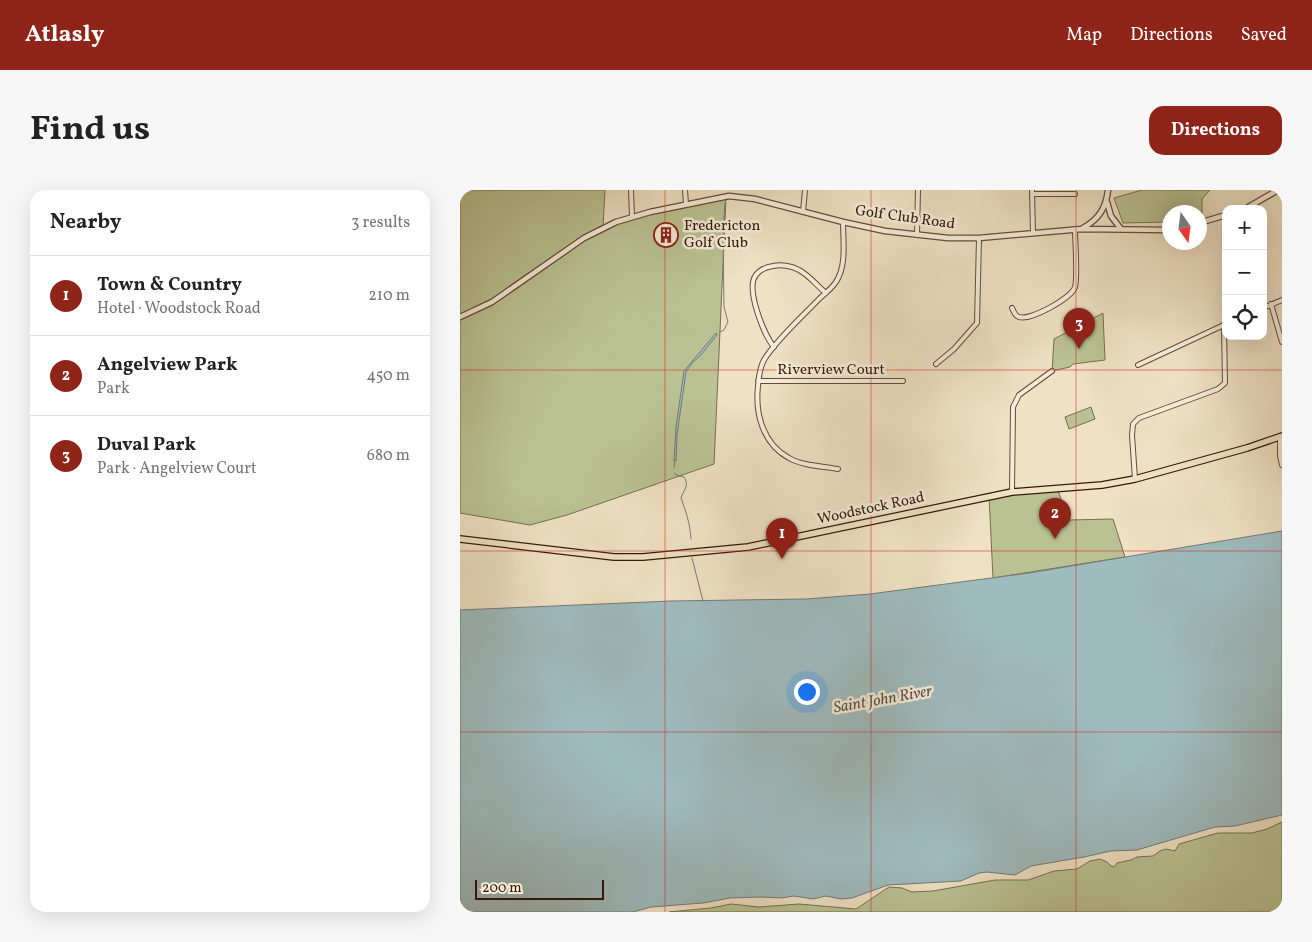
<!DOCTYPE html>
<html lang="en">
<head>
<meta charset="utf-8">
<style>
	body { margin:0; font-family:Vollkorn,serif; background:#f6f6f6; color:#222 }
	.controls { position:absolute; right:15px; top:15px; display:grid; overflow:hidden; border-radius:10px; box-shadow:0 5px 20px #0002 }
	.controls button { width:45px; height:45px; display:grid; place-items:center; padding:0; border:0; border-bottom:1px solid #e0e0e0; background:#fff; color:#222; font:25px sans-serif }
	.compass { position:absolute; left:702px; top:15px; width:45px; height:45px; border-radius:50%; background:#fff; box-shadow:0 5px 20px #0002; rotate:166deg }
	.scale { position:absolute; left:15px; bottom:12px; width:129px; box-sizing:border-box; padding-left:5px; border:2px solid #361909; border-top:0; font-size:14px; line-height:18px; white-space:nowrap; color:#361909; -webkit-text-stroke:4px #f4ecd9; paint-order:stroke }
	.you { position:absolute; left:346px; top:501px; width:18px; height:18px; margin:-12px; border:4px solid #fff; border-radius:50%; background:#1a73e8; box-shadow:0 0 0 8px #1a73e833 }
	.badge { display:grid; place-items:center; width:32px; height:32px; border-radius:50%; background:#8f2418; color:#fff; font-size:16px; font-weight:700 }
	.pin { position:absolute; translate:-50% -41px; filter:drop-shadow(0 1px 2px #0008) }
	.pin::after { content:''; position:absolute; top:26px; width:18px; height:15px; background:inherit; clip-path:polygon(0 0,100% 0,50% 100%) }
	.list { margin:0; padding:0; list-style:none }
	h2 { display:flex; justify-content:space-between; align-items:center; height:65px; margin:0; padding:0 20px; font-size:21px }
	h2 small { font-size:16px; font-weight:400; color:#767676 }
	.list li { display:grid; grid-template-columns:32px 1fr auto; gap:15px; align-items:center; box-sizing:border-box; height:80px; padding:0 20px; border-top:1px solid #e0e0e0 }
	.list b { display:block; font-size:19px; white-space:nowrap }
	.list p { margin:0; font-size:16px; white-space:nowrap; color:#767676 }
	.list em { font-size:16px; font-style:normal; color:#767676 }
	.icon { flex:none; width:28px; height:28px; fill:none; stroke:currentColor; stroke-width:2; stroke-linecap:round; stroke-linejoin:round }
	.map { position:relative; flex:none; width:822px; height:722px; overflow:hidden; border-radius:15px }
	header { display:flex; align-items:center; gap:30px; box-sizing:border-box; height:70px; padding:0 25px; background:#8f2418; color:#fff }
	header strong { font-size:24px }
	nav { display:flex; gap:28px; margin-inline-start:auto; font-size:18px }
	.intro { display:flex; align-items:center; justify-content:space-between; box-sizing:border-box; height:120px; padding:0 30px }
	h1 { margin:0; font-size:35px }
	.button { padding:12px 22px; border-radius:15px; background:#8f2418; color:#fff; font-size:18px; font-weight:700 }
	main { display:flex; gap:30px; padding:0 30px }
	aside { flex:1; background:#fff; border-radius:15px; box-shadow:0 5px 20px #0002 }
	.map>svg:first-child { display:block }
	.green { fill:#bac293; stroke:#786e4e }
	.water { fill:#9ebbbe; stroke:#747a76 }
	.lines { fill:none; stroke-linecap:round; stroke-linejoin:round }
	.stream { stroke:#747a76; stroke-width:1 }
	.minor-casing { stroke:#644b38; stroke-width:6 }
	.tertiary-casing { stroke:#644b38; stroke-width:7 }
	.primary-casing { stroke:#361909; stroke-width:8 }
	.minor { stroke:#f4ecd9; stroke-width:4 }
	.tertiary { stroke:#f4ecd9; stroke-width:4.5 }
	.primary { stroke:#eee1c4; stroke-width:5.5 }
	.grid { fill:none; stroke:#d62828; stroke-width:1; stroke-opacity:0.55 }
	.labels { text-anchor:middle; dominant-baseline:central; stroke-width:5; stroke-linejoin:round; paint-order:stroke }
	.street-label { font-size:15px; fill:#361909; stroke:#f4ecd9 }
	.poi-label { font-size:15px; fill:#361909; stroke:#f4ecd9; text-anchor:start }
	.water-label { font-size:16px; font-style:italic; fill:#5a5248; stroke:#f4ecd9 }
</style>
</head>
<body>
<header>
<strong>Atlasly</strong>
<nav><a>Map</a><a>Directions</a><a>Saved</a></nav>
</header>
<div class="intro"><h1>Find us</h1><a class="button">Directions</a></div>
<main>
<aside>
<h2>Nearby<small>3 results</small></h2>
<ul class="list">
<li><span class="badge">1</span><div><b>Town &amp; Country</b><p>Hotel · Woodstock Road</p></div><em>210 m</em></li>
<li><span class="badge">2</span><div><b>Angelview Park</b><p>Park</p></div><em>450 m</em></li>
<li><span class="badge">3</span><div><b>Duval Park</b><p>Park · Angelview Court</p></div><em>680 m</em></li>
</ul>
</aside>
<div class="map">
<svg width="822" height="722" viewBox="0 0 822 722">
	<rect width="100%" height="100%" fill="#eee1c4"/>
	<filter id="stains"><feTurbulence type="fractalNoise" baseFrequency=".004" numOctaves="4"/><feColorMatrix values="0 0 0 0 .2 0 0 0 0 .09 0 0 0 0 .02 0 0 0 .5 -.17"/></filter>
	<radialGradient id="worn" r=".72"><stop offset=".6" stop-color="#630" stop-opacity="0"/><stop offset="1" stop-color="#630" stop-opacity=".3"/></radialGradient>
	<path class="green" d="M0,0h145l-2,37 29,-11 94,-18 -12,266 -147,51 -37,10 -70,-12z
		M682,0h68l-8,9v16h-2l-1,-3h-30v10l-46,1 -9,-25z
		M643,123l2,47 -32,4 -3,3 -18,4 2,-32z
		M631,217l4,12 -26,10 -4,-12z
		M597,298l12,32 44,-1 12,38 -132,21 -4,-82z
		M822,632v90h-613l42,-4 20,-4 28,3 40,-3 57,5 33,-22 13,1 10,4 21,-1 62,-11h33l26,-9 23,-2 13,-8 10,-2 7,3 4,4 3,1 3,-4 14,-3 6,-3 16,-1 7,-5 6,-2 9,2 4,-7 39,-11h34l15,-4z"/>
	<path class="water" d="M256,143l1,2 -17,21 -8,7 -6,9 -9,63 -1,26h-2l2,-34 8,-56z
		M822,341v284l-47,11 -20,1 -78,23 -26,1 -27,6 -53,9 -16,9 -28,-3 -8,1 -18,8 -73,4 -36,13 -11,1 -15,-3 -13,3 -19,-3 -13,2 -21,-1 -30,1 -27,5 -52,4 -18,5h-173v-302l211,-9 135,-2 64,-5 159,-21z"/>
	<g class="lines">
		<path class="stream" d="M260,142l4,-2 4,-8 -4,-15 -1,-77 2,-27
			M214,278l1,-8
			M215,283l1,2 8,2c6,8 -1,14 -3,21 5,14 9,25 10,41
			M232,368l11,43"/>
		<defs>
			<path id="minor" d="M171,0l1,26
				M225,0l1,14
				M572,0l1,43
				M572,4h43
				M343,22l2,-22
				M457,45l1,-45
				M811,114l11,38
				M552,118c2,4 3,8 7,9 11,4 53,-19 56,-30 3,-11 0,-44 0,-58
				M803,118l19,-8
				M314,157c-10,-12 -29,-59 -18,-72 4,-6 11,-8 17,-9 8,-2 19,0 26,4 10,5 18,16 27,23
				M476,174l18,-15 23,-26 2,-85
				M678,175l88,-41
				M298,191h145
				M820,246v20l2,9
				M378,279c-16,-3 -35,-3 -49,-11 -26,-14 -34,-44 -31,-72 1,-9 1,-17 6,-26 12,-20 39,-44 56,-62 6,-5 12,-10 16,-16 11,-17 7,-41 7,-60
				M675,289l-3,-44 1,-11 6,-6 79,-29 7,-6 -1,-59
				M552,302l1,-85 6,-12 33,-24"/>
			<path id="tertiary" d="M647,12l4,14 10,13
				M785,19l33,-19
				M739,33l27,-8
				M623,38c16,-9 23,-20 25,-38
				M0,127l32,-15 92,-64 32,-16 34,-10 79,-16 26,3 88,23 42,9 63,7h31l103,-9 87,1"/>
			<path id="primary" d="M0,349l154,18h29l105,-10 264,-55 90,-7 33,-6 112,-31 35,-12"/>
		</defs>
		<use href="#minor" class="minor-casing"/>
		<use href="#tertiary" class="tertiary-casing"/>
		<use href="#primary" class="primary-casing"/>
		<use href="#minor" class="minor"/>
		<use href="#tertiary" class="tertiary"/>
		<use href="#primary" class="primary"/>
	</g>
	<path class="grid" d="M205,0v722M411,0v722M616,0v722M0,180h822M0,361h822M0,542h822"/>
	<defs>
		<symbol id="building-ring" viewBox="-11 -11 22 22"><circle r="9.5" fill="#f4ecd9" stroke="#8f2418" stroke-width="1.5"/><path d="M-4-6H4V6H1V3H-1V6H-4ZM-2.5-4.3h1.7v1.8h-1.7ZM.8-4.3h1.7v1.8H.8ZM-2.5-1h1.7V.8h-1.7ZM.8-1h1.7V.8H.8Z" fill="#8f2418"/></symbol>
	</defs>
	<g fill-rule="evenodd">
		<use href="#building-ring" x="192" y="31" width="28" height="28"/>
	</g>
	<g class="labels">
		<g class="street-label">
			<text transform="translate(445 28) rotate(8)">Golf Club Road</text>
			<text x="371" y="180">Riverview Court</text>
			<text transform="translate(411 319) rotate(-12)">Woodstock Road</text>
		</g>
		<g class="poi-label">
			<text x="224" y="36">Fredericton<tspan x="224" dy="17">Golf Club</tspan></text>
		</g>
		<g class="water-label">
			<text transform="translate(423 510) rotate(-10)">Saint John River</text>
		</g>
	</g>
	<rect width="100%" height="100%" filter="url(#stains)"/>
	<rect width="100%" height="100%" fill="url(#worn)"/>
</svg>
<div class="controls">
<button>+</button>
<button>−</button>
<button><svg class="icon" aria-label="locate" viewBox="0 0 24 24"><circle cx="12" cy="12" r="6"/><path d="M12 2v4M12 18v4M2 12h4M18 12h4"/></svg></button>
</div>
<svg class="compass" viewBox="-18 -18 36 36"><path d="M0-13l5 13h-10z" fill="#e53935"/><path d="M0 13l5-13h-10z" fill="#767676"/></svg>
<div class="scale">200 m</div>
<div class="you"></div>
<div class="pin badge" style="left:322px;top:369px">1</div>
<div class="pin badge" style="left:595px;top:349px">2</div>
<div class="pin badge" style="left:619px;top:159px">3</div>
</div>
</main>
</body>
</html>
